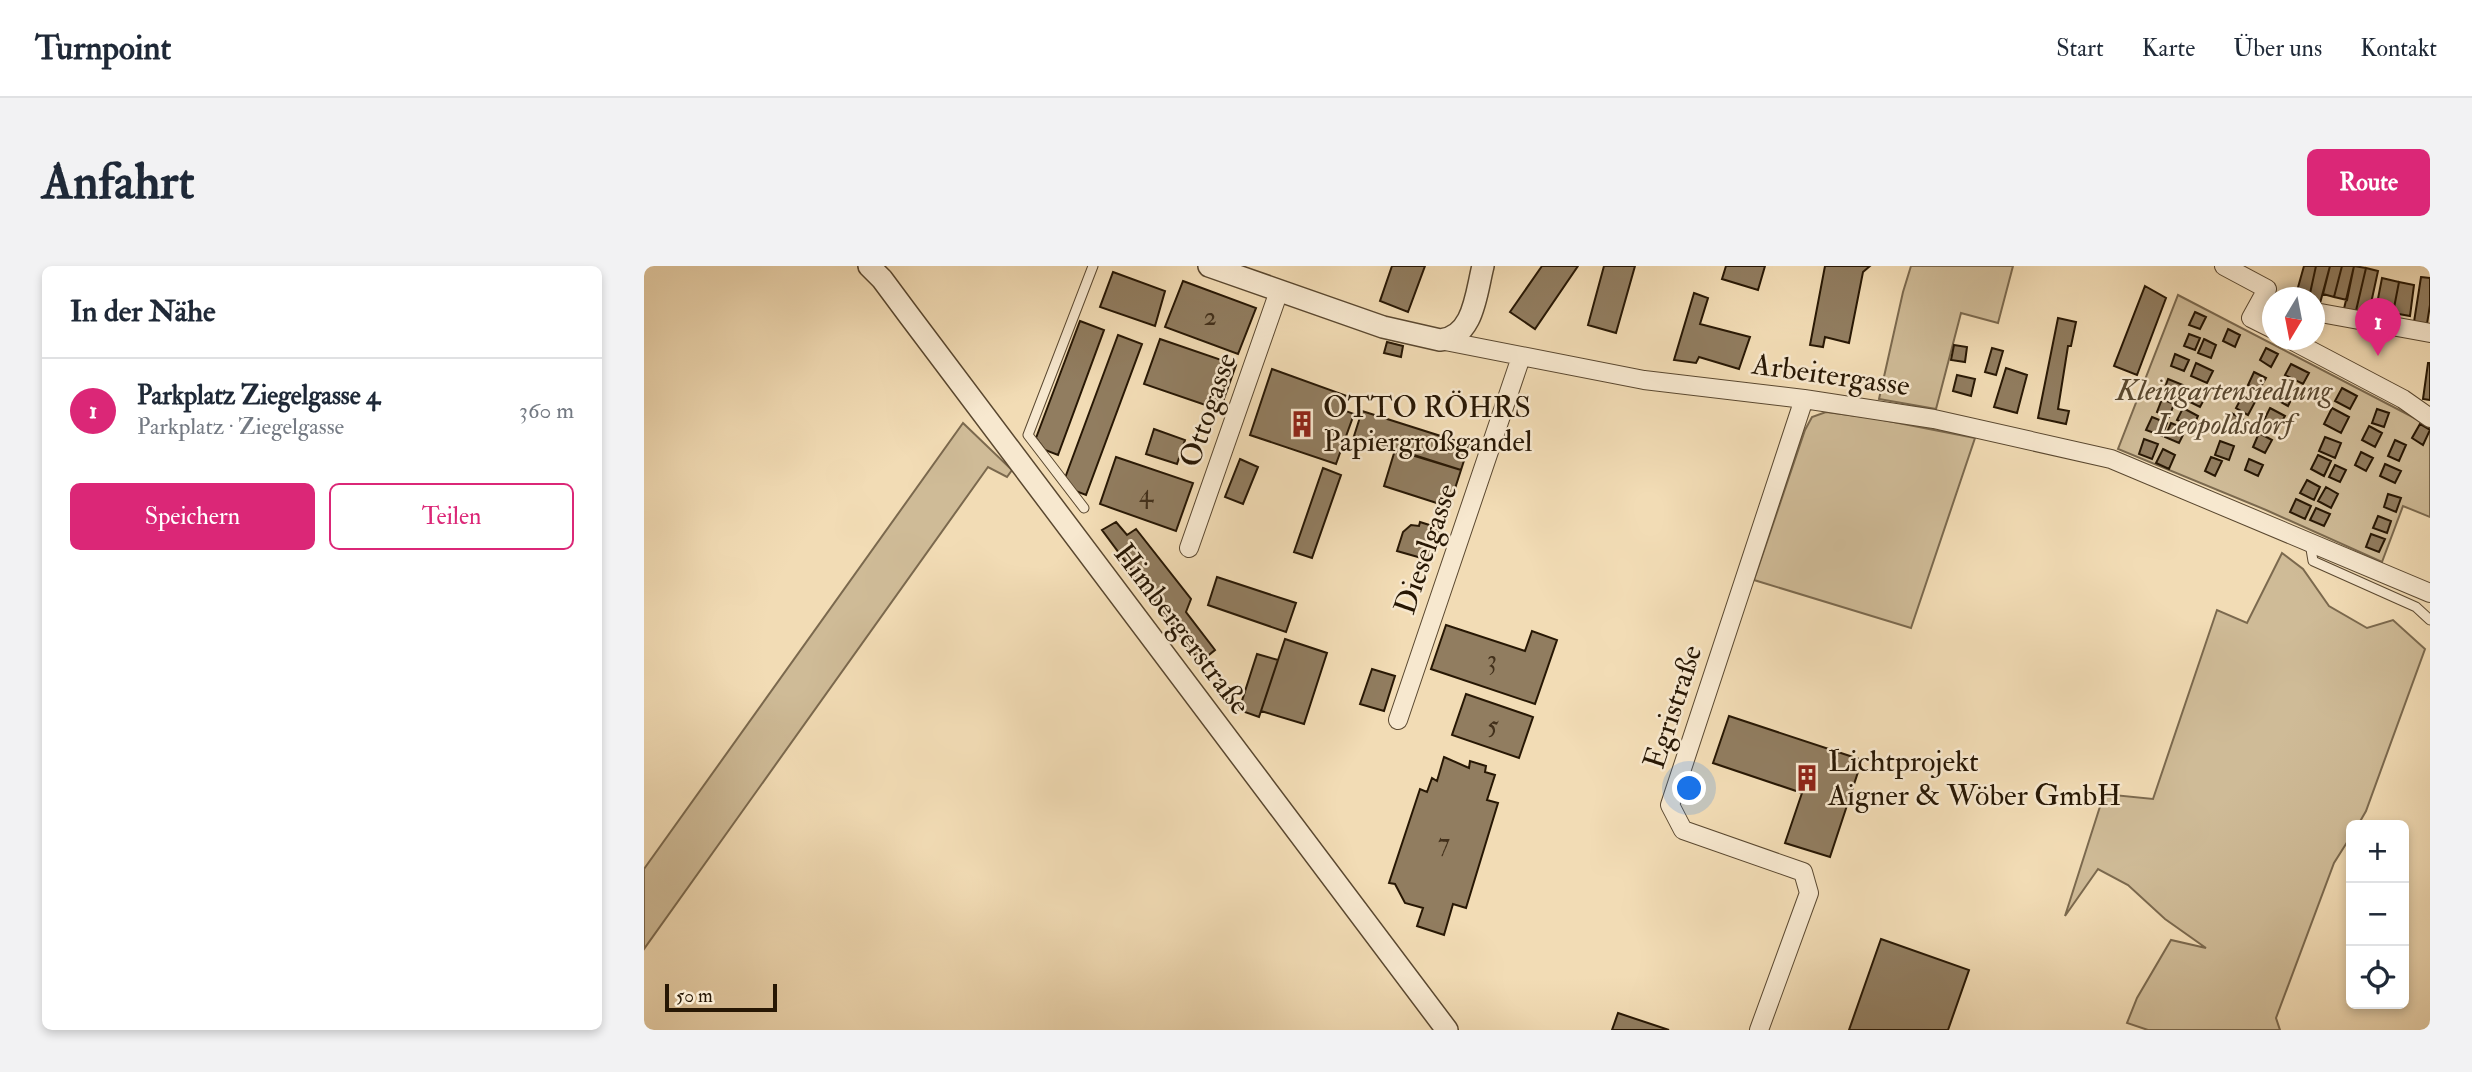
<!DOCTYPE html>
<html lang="de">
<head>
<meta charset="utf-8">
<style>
	body { margin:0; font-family:"IM FELL Double Pica",serif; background:#f2f2f3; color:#1f2937 }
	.controls { position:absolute; right:21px; bottom:21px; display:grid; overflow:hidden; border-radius:10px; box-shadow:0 4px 10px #0003 }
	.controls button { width:63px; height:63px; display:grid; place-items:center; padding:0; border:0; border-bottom:2px solid #e0e1e3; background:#fff; color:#1f2937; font:35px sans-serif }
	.compass { position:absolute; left:1618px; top:21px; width:63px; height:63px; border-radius:50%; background:#fff; box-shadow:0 4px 10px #0003; rotate:190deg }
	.scale { position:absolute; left:21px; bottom:18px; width:112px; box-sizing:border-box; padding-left:7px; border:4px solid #271704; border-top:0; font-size:19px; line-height:24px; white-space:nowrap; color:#271704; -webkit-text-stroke:5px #f7e8cf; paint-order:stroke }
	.you { position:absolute; left:1046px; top:523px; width:24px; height:24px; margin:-18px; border:5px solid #fff; border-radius:50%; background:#1a73e8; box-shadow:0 0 0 10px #1a73e833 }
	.badge { display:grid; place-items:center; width:46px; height:46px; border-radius:50%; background:#db2777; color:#fff; font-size:23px; font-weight:700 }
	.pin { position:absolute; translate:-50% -58px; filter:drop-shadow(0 2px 4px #0008) }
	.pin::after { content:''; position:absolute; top:37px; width:24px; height:21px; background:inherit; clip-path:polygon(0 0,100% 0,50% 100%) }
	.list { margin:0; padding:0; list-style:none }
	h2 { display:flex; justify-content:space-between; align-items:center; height:91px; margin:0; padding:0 28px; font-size:30px }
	h2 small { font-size:23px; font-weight:400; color:#747a83 }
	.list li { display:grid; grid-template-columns:46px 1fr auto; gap:21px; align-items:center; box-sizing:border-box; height:105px; padding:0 28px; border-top:2px solid #e0e1e3 }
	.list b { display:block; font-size:26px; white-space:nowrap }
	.list p { margin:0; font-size:23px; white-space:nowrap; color:#747a83 }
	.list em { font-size:23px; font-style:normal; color:#747a83 }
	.actions { display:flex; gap:14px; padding:21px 28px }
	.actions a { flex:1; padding:16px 0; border:2px solid #db2777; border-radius:10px; text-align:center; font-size:24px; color:#db2777 }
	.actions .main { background:#db2777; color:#fff }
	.icon { flex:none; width:38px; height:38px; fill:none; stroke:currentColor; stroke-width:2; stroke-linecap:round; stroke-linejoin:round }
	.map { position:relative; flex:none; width:1786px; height:764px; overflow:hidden; border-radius:10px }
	header { display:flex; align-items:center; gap:42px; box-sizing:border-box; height:98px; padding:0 35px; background:#fff; border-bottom:2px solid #e0e1e3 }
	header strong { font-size:33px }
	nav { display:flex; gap:38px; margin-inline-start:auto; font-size:24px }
	.intro { display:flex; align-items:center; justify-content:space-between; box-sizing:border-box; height:168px; padding:0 42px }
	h1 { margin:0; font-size:49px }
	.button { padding:18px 32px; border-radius:10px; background:#db2777; color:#fff; font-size:24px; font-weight:700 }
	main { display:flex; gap:42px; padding:0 42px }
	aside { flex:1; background:#fff; border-radius:10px; box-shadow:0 4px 10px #0003 }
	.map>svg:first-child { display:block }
	.green { fill:#cfbb97; stroke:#7b694e; stroke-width:2 }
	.building { fill:#917d60; stroke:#271704; stroke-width:2 }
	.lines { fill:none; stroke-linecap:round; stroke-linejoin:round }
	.service-casing { stroke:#5a4830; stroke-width:11 }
	.minor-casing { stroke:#5a4830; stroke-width:20 }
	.tertiary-casing { stroke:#5a4830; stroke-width:24 }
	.service { stroke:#f7e8cf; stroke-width:9 }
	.minor { stroke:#f7e8cf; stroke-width:18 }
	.tertiary { stroke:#f7e8cf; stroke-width:21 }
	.labels { text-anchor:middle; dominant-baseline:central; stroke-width:5; stroke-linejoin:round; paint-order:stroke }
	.number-label { font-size:26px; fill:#42301b }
	.street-label { font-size:30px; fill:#271704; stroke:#f7e8cf }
	.park-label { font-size:30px; font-style:italic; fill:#594830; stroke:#f7e8cf }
	.poi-label { font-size:30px; fill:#271704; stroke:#f7e8cf; text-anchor:start }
</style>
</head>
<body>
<header>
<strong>Turnpoint</strong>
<nav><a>Start</a><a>Karte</a><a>Über uns</a><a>Kontakt</a></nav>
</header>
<div class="intro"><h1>Anfahrt</h1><a class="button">Route</a></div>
<main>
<aside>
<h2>In der Nähe<small></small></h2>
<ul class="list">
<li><span class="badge">1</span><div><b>Parkplatz Ziegelgasse 4</b><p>Parkplatz · Ziegelgasse</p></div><em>360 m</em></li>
</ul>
<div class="actions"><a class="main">Speichern</a><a>Teilen</a></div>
</aside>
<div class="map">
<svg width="1786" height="764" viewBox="0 0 1786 764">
	<rect width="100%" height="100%" fill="#f2dcb5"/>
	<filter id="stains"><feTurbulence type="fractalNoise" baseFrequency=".00286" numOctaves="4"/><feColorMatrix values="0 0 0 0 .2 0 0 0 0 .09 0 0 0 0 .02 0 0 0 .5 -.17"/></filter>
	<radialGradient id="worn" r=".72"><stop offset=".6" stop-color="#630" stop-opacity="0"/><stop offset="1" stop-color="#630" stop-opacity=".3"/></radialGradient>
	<path class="green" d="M1267,0h102l-15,57 -37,-10 -25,96 -57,-10 24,-107z
		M1534,29l252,131v91l-27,-11 -21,56 -116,-52 -148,-61z
		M1182,146l47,6 102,20 -64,190 -157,-48 51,-150 7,-13z
		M319,157l49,47 -5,7 -19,-10 -344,482v-80z
		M1638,287l21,16 26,37 38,22 26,-8 32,29 -59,162 -8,14h-7v11l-17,27 -58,155 4,12h-132l-21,-7 10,-25 34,-58 35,8 -41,-29 -37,-34 -30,-16 -33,47 39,-122 49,5 64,-189 30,13z"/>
	<path class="building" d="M748,0h33l-17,46 -28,-11z
		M898,0h36l-43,63 -25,-17z
		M960,0h31l-19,67 -28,-8z
		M1082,0h39l-7,24 -36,-11z
		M1181,0h45l-7,6 -14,71 -24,-6 -2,10 -13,-2z
		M1660,0h12l-7,32h-14z
		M1672,0h14l-11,41 -4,-1v-8h-6z
		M1686,0h12l-8,31 -11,-3z
		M1698,0h12l-7,34 -13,-3z
		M1710,0l12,2 -11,47 -12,-2z
		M1722,2l12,3 -10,46 -13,-2z
		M469,6l52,19 -10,35 -55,-19z
		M1777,11l9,1v27l-3,19 -13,-2z
		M1738,12l17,4 -6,31 -17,-4z
		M539,15l73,27 -18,46 -73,-27z
		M1755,16l15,3 -4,31 -17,-3z
		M1501,20l21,12 -29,77 -23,-9z
		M1050,27l14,5 -8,26 50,13 -11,32 -40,-12 -3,6 -22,-3z
		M1551,46l11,5 -6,12 -11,-4z
		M1414,52l18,4 -5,24h-3l-10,63 11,2 -3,13 -28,-6z
		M436,55l24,9 -46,125 -13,-5 -9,-12z
		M1584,63l12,6 -5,12 -12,-6z
		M1545,68l11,4 -5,12 -11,-4z
		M474,69l24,9 -56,151 -13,-5 -8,-12z
		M516,73l76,26 -16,45 -76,-26z
		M1560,73l12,6 -5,13 -13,-5z
		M743,76l16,4 -2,11 -17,-4z
		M1310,79l13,2 -2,15 -14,-2z
		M1348,82l11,3 -7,24 -11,-3z
		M1622,82l12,6 -7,13 -11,-7z
		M1531,88l14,6 -5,11 -13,-5z
		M1552,97l17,8 -6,12 -16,-7z
		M1784,97h2v37l-7,-1z
		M1647,98l18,9 -6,11 -18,-9z
		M1362,102l21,7 -10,38 -23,-6z
		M628,103l75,27 -4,14 11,4 -18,50 -86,-29z
		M1610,106l12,6 -7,12 -11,-5z
		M1313,109l18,4 -4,17 -18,-5z
		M1524,113l15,6 -6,14 -14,-6z
		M1551,122l12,6 -7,13 -12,-6z
		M1635,122l14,8 -5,10 -14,-8z
		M1698,122l15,8 -7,13 -15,-8z
		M1599,129l12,7 -7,13 -12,-7z
		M1518,133l12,5 -5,13 -12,-5z
		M1539,142l15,8 -5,11 -16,-7z
		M1626,142l15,8 -7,12 -14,-8z
		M1688,142l17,9 -8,16 -17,-9z
		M1733,143l12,4 -5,14 -12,-4z
		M718,145l107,34 -8,25 -107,-34z
		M1587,147l12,6 -7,16 -13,-5z
		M1508,151l15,6 -5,13 -16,-6z
		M1527,157l15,6 -7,14 -14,-6z
		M1776,158l10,6 -7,15 -11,-7z
		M1725,160l13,7 -7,14 -13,-7z
		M510,163l31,11 -8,24 -31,-10z
		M1615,167l13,7 -7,13 -12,-6z
		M1681,171l16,6 -6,15 -16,-7z
		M1500,173l14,5 -6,15 -13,-5z
		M1751,174l11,5 -7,16 -11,-5z
		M1576,175l14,5 -5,14 -14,-5z
		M1519,183l12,6 -6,14 -13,-6z
		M751,184l66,20 -12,37 -65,-21z
		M1717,186l12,6 -7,13 -11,-6z
		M1674,189l13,6 -7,15 -13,-7z
		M472,191l77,26 -17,48 -76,-27z
		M1567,191l11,4 -7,15 -10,-5z
		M596,193l18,8 -15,37 -18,-7z
		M1605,193l14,6 -5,11 -13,-6z
		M1741,198l16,7 -6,12 -15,-7z
		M1691,199l11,5 -6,12 -11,-5z
		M679,202l18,7 -29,83 -18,-6z
		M1663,214l13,7 -6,13 -14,-7z
		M1682,221l12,7 -7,14 -13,-7z
		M1744,228l13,4 -5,14 -12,-5z
		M1652,233l15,7 -6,13 -15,-7z
		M1672,242l14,6 -6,12 -14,-6z
		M1734,250l13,5 -4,12 -14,-5z
		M472,256l11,13 9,-6 55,70 -5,13 29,38 -15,12 -98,-132z
		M776,256l22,7 -10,32 -35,-10 6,-19 8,-7 8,1z
		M1727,268l14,5 -6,13 -13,-5z
		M573,311l79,26 -10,29 -78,-27z
		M802,359l79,26 7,-20 25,9 -22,64 -104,-35z
		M641,373l42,14 -23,71 -43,-13z
		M613,388l21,6 -19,57 -20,-7z
		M728,403l23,7 -11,35 -24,-7z
		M822,428l67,23 -14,41 -67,-23z
		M1085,450l133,44 -32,97 -45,-14 17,-50 -89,-30z
		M800,491l25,11 1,-7 16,5 -1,6 10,3 -8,25 11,3 -32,105 -13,-4 -9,31 -27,-9 6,-18 -18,-5 -10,-19 -6,-1 31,-94 7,3 5,-14 5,3z
		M1237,673l88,31 -21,60h-99z
		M974,747l51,17h-57z"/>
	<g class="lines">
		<defs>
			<path id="service" d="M440,242l-56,-73 65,-169
				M1666,277l3,18 103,46 14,13"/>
			<path id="minor" d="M1580,0l43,23 -16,29 22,11
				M1671,46l115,21
				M796,74l204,40 160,19 130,20 177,40 319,134
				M1647,74l112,59 27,19
				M545,282l90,-257
				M754,454l123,-363
				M1115,764l50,-137 -6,-21 -120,-42 -13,-25 134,-406"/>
			<path id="tertiary" d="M225,0l13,13 26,35 539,716
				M565,0l174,61 57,13c34,-3 36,-47 43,-74"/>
		</defs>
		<use href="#service" class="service-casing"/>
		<use href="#minor" class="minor-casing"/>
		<use href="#tertiary" class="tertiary-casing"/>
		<use href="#service" class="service"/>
		<use href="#minor" class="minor"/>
		<use href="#tertiary" class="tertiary"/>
	</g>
	<defs>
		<symbol id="building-bare" viewBox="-9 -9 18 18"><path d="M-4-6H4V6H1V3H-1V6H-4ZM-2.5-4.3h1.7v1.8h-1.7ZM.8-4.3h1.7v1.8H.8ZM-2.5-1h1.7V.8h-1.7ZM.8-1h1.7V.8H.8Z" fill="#8f2418" stroke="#f7e8cf" stroke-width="2.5" paint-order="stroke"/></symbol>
	</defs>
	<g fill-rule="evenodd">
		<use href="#building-bare" x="639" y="139" width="38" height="38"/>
		<use href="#building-bare" x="1144" y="493" width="38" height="38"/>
	</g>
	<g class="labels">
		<g class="number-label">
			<text x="566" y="51">2</text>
			<text x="502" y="228">4</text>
			<text x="848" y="394">3</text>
			<text x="849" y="460">5</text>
			<text x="800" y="577">7</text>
		</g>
		<g class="street-label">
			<text transform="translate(1187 109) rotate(8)">Arbeitergasse</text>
			<text transform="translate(564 144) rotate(-71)">Ottogasse</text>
			<text transform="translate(782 283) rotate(-71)">Dieselgasse</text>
			<text transform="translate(538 363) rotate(53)">Himbergerstraße</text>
			<text transform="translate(1029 441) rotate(-72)">Egristraße</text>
		</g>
		<g class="park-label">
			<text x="1580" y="124">Kleingartensiedlung<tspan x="1580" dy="34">Leopoldsdorf</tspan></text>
		</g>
		<g class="poi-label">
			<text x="679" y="141">OTTO RÖHRS<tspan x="679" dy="34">Papiergroßgandel</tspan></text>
			<text x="1184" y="495">Lichtprojekt<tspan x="1184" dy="34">Aigner &amp; Wöber GmbH</tspan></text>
		</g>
	</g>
	<rect width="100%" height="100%" filter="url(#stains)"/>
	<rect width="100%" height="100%" fill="url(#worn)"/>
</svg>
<div class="controls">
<button>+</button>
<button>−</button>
<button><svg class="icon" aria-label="locate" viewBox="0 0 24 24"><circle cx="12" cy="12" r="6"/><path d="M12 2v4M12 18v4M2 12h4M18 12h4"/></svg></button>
</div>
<svg class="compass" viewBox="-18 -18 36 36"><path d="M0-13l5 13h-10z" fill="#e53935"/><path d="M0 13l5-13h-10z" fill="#747a83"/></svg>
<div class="scale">50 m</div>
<div class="you"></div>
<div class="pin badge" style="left:1734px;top:90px">1</div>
</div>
</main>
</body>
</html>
